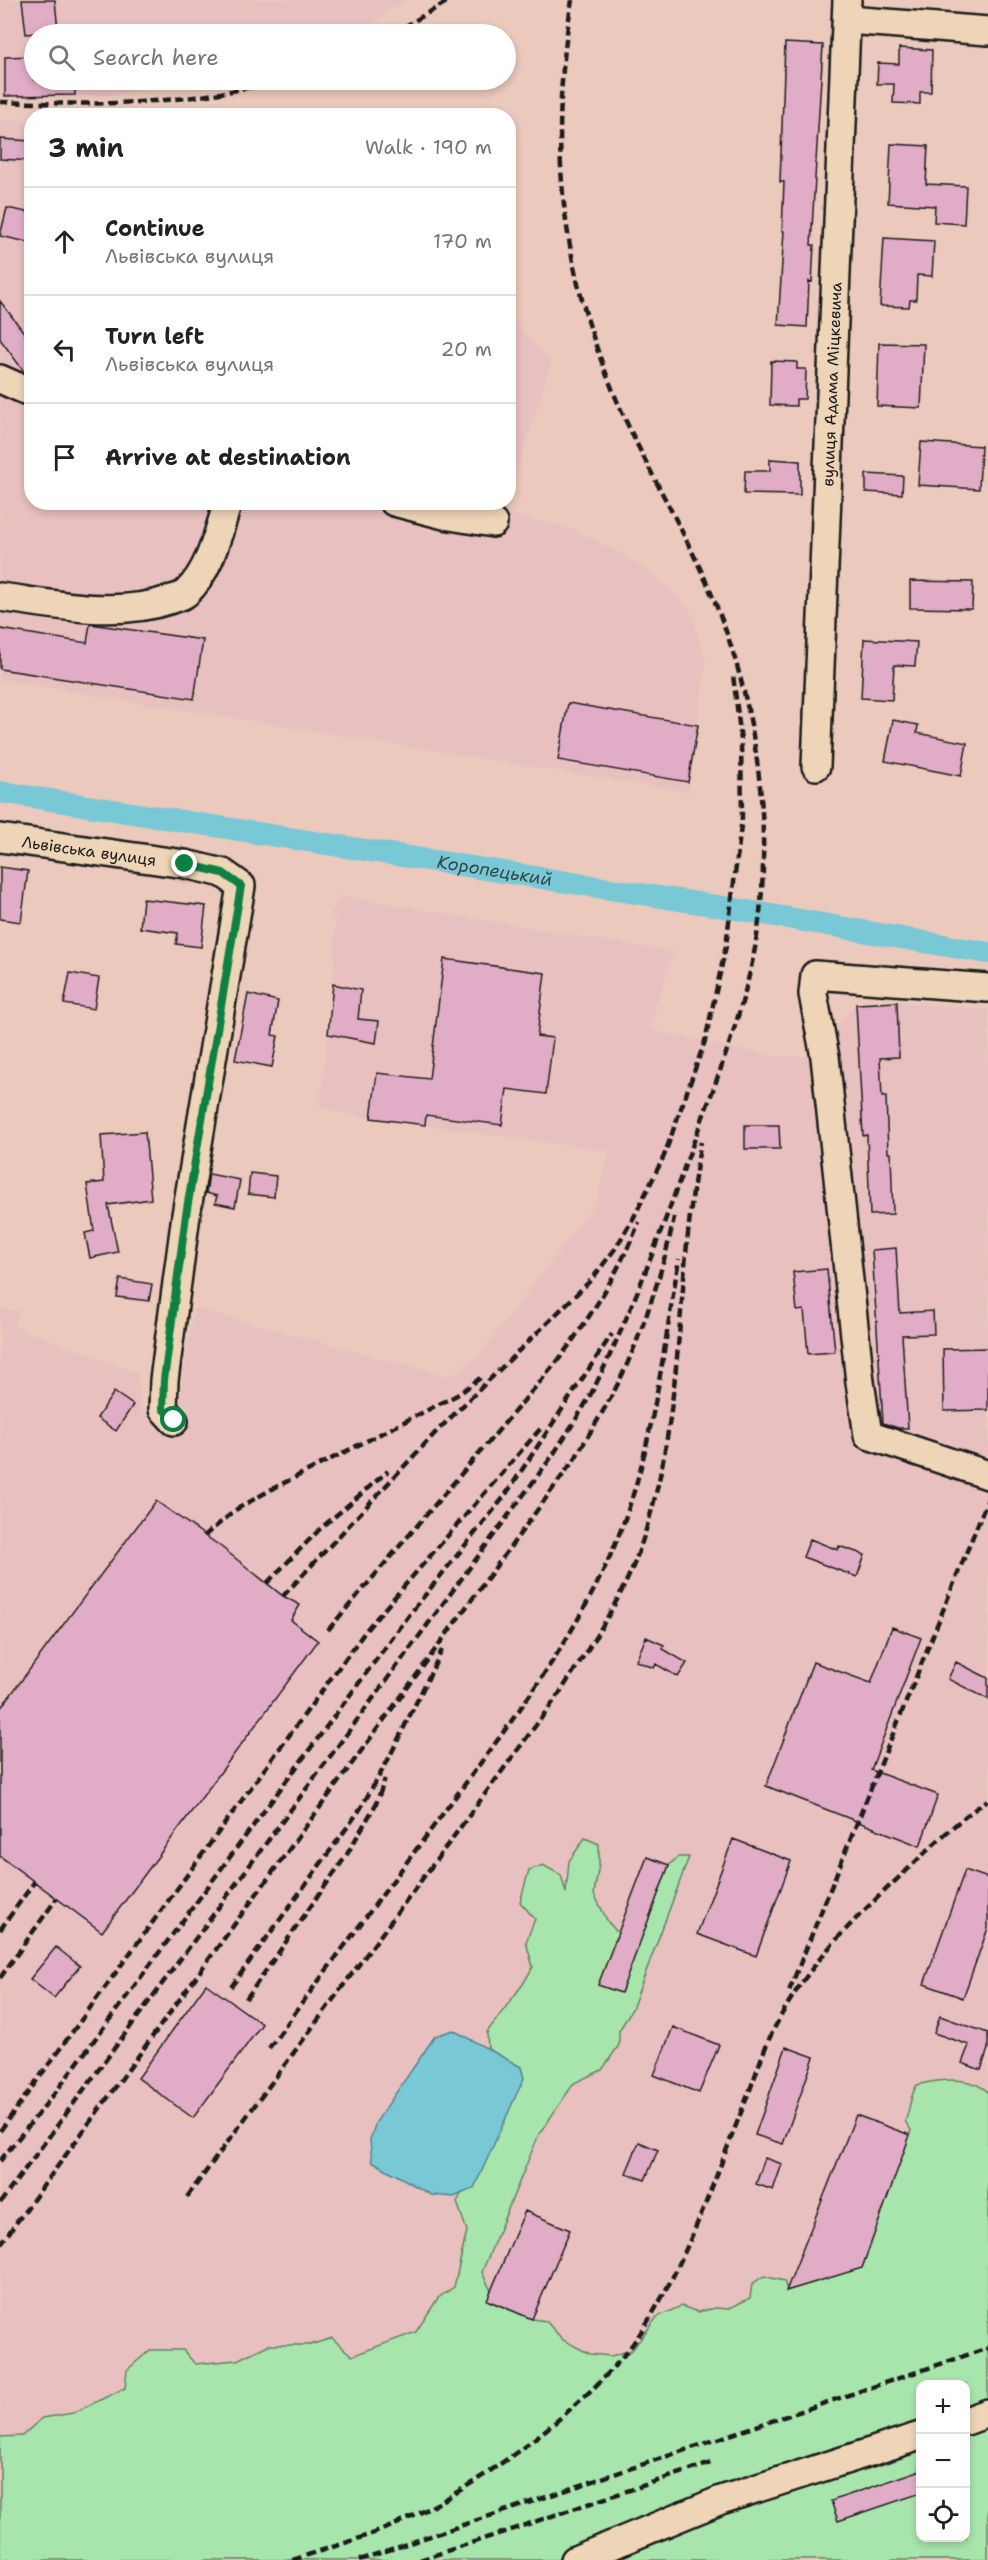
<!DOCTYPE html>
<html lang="en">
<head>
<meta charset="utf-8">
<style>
	body { margin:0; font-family:"Shantell Sans",sans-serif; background:#f2f2f2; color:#222 }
	.controls { position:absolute; right:18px; bottom:18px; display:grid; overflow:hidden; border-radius:12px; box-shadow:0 3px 9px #0003 }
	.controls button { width:54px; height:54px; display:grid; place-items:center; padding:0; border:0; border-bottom:2px solid #e0e0e0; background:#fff; color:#222; font:30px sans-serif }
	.stop { position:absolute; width:18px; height:18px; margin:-14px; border:4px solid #0b8043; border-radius:50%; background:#fff }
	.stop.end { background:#0b8043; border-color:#fff; box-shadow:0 2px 6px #0008 }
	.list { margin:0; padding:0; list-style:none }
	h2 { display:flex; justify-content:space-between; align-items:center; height:78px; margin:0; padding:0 24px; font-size:26px }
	h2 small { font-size:20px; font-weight:400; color:#767676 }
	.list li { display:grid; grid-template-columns:39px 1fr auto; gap:18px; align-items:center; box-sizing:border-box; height:108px; padding:0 24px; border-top:2px solid #e0e0e0 }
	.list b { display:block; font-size:22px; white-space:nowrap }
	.list p { margin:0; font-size:20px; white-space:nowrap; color:#767676 }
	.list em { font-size:20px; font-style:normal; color:#767676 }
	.icon { flex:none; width:33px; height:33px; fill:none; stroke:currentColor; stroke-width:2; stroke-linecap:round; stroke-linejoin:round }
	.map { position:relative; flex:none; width:988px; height:2560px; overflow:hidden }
	.search { position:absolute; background:#fff; box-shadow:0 3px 9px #0003; left:24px; top:24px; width:492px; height:66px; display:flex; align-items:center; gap:15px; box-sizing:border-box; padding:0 21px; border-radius:33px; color:#767676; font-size:22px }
	.panel { position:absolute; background:#fff; box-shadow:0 3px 9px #0003; left:24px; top:108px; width:492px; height:402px; border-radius:24px }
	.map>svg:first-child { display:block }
	.built { fill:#e8c0bf; fill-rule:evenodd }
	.green { fill:#a8e5ac; stroke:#628064; stroke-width:1.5; fill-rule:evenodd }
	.water { fill:#79c8d6; stroke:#54838c; stroke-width:1.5 }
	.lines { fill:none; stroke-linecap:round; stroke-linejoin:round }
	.canal { stroke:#79c8d6; stroke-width:22 }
	.building { fill:#e1acc6; stroke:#1c1c1c; stroke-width:1.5 }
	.minor-casing { stroke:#1c1c1c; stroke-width:32 }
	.minor { stroke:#efd5b7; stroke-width:27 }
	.rail { stroke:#1c1c1c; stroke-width:4.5; stroke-dasharray:9 4.5; stroke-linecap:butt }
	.route { stroke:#0b8043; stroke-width:8 }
	.labels { text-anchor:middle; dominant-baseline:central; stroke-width:4.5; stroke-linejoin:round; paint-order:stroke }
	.street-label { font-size:16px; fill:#1c1c1c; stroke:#efd5b7 }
	.water-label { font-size:18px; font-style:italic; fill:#33474a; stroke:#efd5b7 }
</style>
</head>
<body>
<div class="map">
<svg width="988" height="2560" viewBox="0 0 988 2560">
	<rect width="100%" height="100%" fill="#ebc9bc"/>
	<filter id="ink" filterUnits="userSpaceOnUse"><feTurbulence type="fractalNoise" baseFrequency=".0167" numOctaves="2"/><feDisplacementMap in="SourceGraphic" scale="12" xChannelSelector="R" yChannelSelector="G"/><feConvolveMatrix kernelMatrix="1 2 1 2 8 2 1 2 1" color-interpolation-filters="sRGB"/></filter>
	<g filter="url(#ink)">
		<path class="built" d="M0,0h405l-49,34h-322v46h161l-80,15 -115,1z
			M0,120l31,1 1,381 475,1 -3,10 71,17 50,26 39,27 26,27 16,52 -18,130 -688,-112z
			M509,316l42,46 -42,135z
			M341,896l332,56 -24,78 103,22 23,4 36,1 45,-53 41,-2 91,8v1550h-988v-1250h20l-7,16 125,47 3,39 29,16 8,-15 16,-105 256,69 29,-21 118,-154 12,-51 -238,-33 -51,-10 13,-124 3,-63 -6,-9zM920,2384h46v154h-46z"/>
		<path class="green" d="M585,1838l14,6v20l-5,30 14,28 10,11 3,59 48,-127 9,-8h11l-57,152 -13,22v14l-17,25 -28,13 -35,51 -57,138 9,19 -4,9 45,19 14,2 17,19 27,14 21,2 21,-6 25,-33 24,-11 17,6 18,-4 12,1 22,-11 2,-14 12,-8 20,5 3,9 75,-22 49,-138 -6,-9c6,-13 4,-24 12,-36 23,-6 52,-10 71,7v468h-988v-123l22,-1 20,-18 31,-5 52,-25 2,-18 23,-20h33l12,14 42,-4 31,-15h42l22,-7 20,18 64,-24 22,-34 16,-11 13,-56 -10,-29 4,-8 13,-7 47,-120 -33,-18 -1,-17 36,-48 10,-17 -7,-25 9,-23 -15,-17 9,-32 14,-5 18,10 5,18 3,-32zM920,2384h46v154h-46z"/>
		<path class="water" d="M453,2030l68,37 3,11 -50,110 -20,9 -23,-2 -59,-34 -2,-21 6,-18 59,-86z"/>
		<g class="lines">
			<path class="canal" id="s1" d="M0,792l742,118 246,43"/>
		</g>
		<path class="building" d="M22,0h33l3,31 -32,3z
			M785,43l38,2 -12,200h3l-2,37 -3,-1 -2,46 -29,-2 6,-94h-2l2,-49h-4z
			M899,48l33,2 -1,42h-11v12l-27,-1 1,-19h-17l1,-21 21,1z
			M34,56v24h41v15l-70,1v-39z
			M0,139l32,2v20l-32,-2z
			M891,144l37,2 -2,38 40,2 -2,38 -30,-2 1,-16 -47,-3z
			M7,208l25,5v30l-32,-7z
			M884,238l50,3 -2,35 -15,-1 -1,25h-6l-1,7 -29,-1z
			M0,301l32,42v33l-7,-3 -25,-34z
			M879,343l45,1 -3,64 -44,-2z
			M771,361l26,1v7h9l-1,30h-9v7l-26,-1z
			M921,442l60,4 -2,43 -61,-4z
			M770,459l30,2v34l-56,-1 1,-23h25z
			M866,474l37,2 -1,18 -36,-2z
			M910,581l63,1 -1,27 -62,-1z
			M90,624l113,16 -9,59 -194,-30v-40l87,14z
			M864,639l53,3 -2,24 -21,-1 -2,35 -31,-2z
			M568,703l130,22 -10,57 -130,-22z
			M893,720l25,5 -1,8 50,10 -6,33 -76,-15z
			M0,867l28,4 -7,51 -21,-3z
			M143,899l63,7 -5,41 -25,-3 2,-11 -38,-5z
			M444,959l101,14 -8,63 16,2 -7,56 -39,-5 -5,36 -76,-10 -1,10 -54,-7 6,-45 52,6z
			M70,973l29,5 -5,31 -30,-5z
			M333,984l28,6 -3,29 21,2 -3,22 -48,-9z
			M248,994l30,7 -6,34 6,1 -6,31 -37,-7z
			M897,1002l2,55 -19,1 2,39h4l2,56h3l2,61 -23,1 -3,-80 -4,1 -7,-132z
			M745,1125h34l1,24h-35z
			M145,1132l6,67 -43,6 10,47 -28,6 -5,-25 9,-2 -7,-47 17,-2 -3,-47z
			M250,1173l26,3 -2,21 -26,-3z
			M209,1174l31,6 -5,27 -20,-4 2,-7 -11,-3z
			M896,1248l4,65 33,-2 1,23 -32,1 6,93h-10l-15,-5 -11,-173z
			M827,1269l8,83 -27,2 -4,-44 -7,1 -4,-39z
			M120,1279l32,5 -3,17 -32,-4z
			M988,1348v62l-44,1 -1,-62z
			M114,1392l19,13 -17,26 -19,-13z
			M156,1501l64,45 63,50 17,9 -9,15 27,21 -216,291 -102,-76v-147z
			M810,1539l28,11 1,-4 26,9 -8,22 -54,-20z
			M892,1627l29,11 -50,132 67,25 -18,51 -154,-60 47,-124 58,21z
			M646,1637l18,8 -1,4 24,14 -9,14 -22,-13 -2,4 -18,-7z
			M956,1662l32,16v21l-40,-20z
			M733,1839l58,22 -35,95 -59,-22z
			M647,1857l22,8 -48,128 -23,-8z
			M965,1870l23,8v50l-25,70 -39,-14z
			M56,1947l24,19 -26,32 -24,-19z
			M206,1984l56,40 -69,94 -55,-40z
			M940,2016l48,17v16l-7,21 -19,-7 7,-18 -35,-12z
			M673,2027l46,18 -20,48 -45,-18z
			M786,2047l28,10 -31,87 -28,-9z
			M856,2115l54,20 -48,133 -76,23z
			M639,2142l19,8 -13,30 -19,-7z
			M765,2158l17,6 -9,26 -17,-6z
			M525,2211l45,19 -38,89 -45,-19z
			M921,2470v23l-83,28 -7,-20z"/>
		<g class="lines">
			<defs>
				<g id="minor">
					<path d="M848,20l140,11"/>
					<path d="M0,379l32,14"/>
					<path d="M394,502l50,13 49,8"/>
					<path d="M0,597c54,7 115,21 169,3 6,-2 12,-3 17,-7 24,-22 32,-60 42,-91"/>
					<path id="s2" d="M816,766l31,-766"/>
					<path id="s3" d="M0,838l185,26 38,9 18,13 -55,329 -22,165 -1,29 11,12"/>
					<path d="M988,988l-173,-13 -2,19 12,63 35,325 8,53 120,40"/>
					<path d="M966,2421l22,-8"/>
					<path d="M575,2560l146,-60 199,-64"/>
				</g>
			</defs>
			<use href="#minor" class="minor-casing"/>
			<use href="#minor" class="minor"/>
			<path class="rail" d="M392,34l58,-34
				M0,102c93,3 187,4 278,-22
				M204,1536l33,-27 35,-20 187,-95 24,-18
				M267,1583l53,-54 68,-58
				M283,1596l154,-165 155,-152 23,-30 19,-32 30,-61 41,-115 21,-95 16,-128 -1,-78 -8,-65
				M328,1630l228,-267c34,-45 62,-89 83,-141
				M0,1930l35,-49
				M0,1978l57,-80
				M231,1987l128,-176 28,-49 55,-112
				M789,1991l199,-492
				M246,1999l100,-143 30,-52 9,-25
				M269,2048c61,-83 123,-166 184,-248 67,-90 137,-180 174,-287 28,-81 37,-169 52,-254
				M0,2131l367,-502 174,-201
				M0,2161l55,-68 358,-483 91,-113 108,-163
				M187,2197l372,-503c27,-42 56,-84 75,-130 53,-136 40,-282 67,-422
				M0,2203l553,-748c15,-24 32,-48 44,-73 34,-69 61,-141 87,-214 26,-71 57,-146 71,-220 19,-107 4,-232 -35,-333 -26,-68 -64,-129 -94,-194 -64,-141 -80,-269 -54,-421
				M0,2245l576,-788c11,-20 24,-40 35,-60 26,-47 53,-127 63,-180
				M293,2560c40,-14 83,-25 121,-44 71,-35 181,-115 225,-181 49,-73 76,-159 109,-240 9,-23 16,-48 28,-70 33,-63 79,-107 131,-155 26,-25 51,-50 81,-70
				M359,2560l629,-212
				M420,2560l294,-98"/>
		</g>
	</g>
	<g class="lines" filter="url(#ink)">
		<path class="route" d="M174,1420l-11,-11 1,-29 22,-165 55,-329 -18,-13 -38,-9"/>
	</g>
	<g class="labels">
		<g class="street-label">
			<text stroke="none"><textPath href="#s2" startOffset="382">вулиця Адама Міцкевича</textPath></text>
			<text stroke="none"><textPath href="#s3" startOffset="90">Львівська вулиця</textPath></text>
		</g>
		<g class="water-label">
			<text stroke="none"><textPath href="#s1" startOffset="501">Коропецький</textPath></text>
		</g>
	</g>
</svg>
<div class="controls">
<button>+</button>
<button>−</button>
<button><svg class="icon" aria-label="locate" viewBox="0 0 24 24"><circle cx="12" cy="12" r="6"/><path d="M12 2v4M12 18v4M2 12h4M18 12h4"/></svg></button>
</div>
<div class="stop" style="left:174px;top:1420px"></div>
<div class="stop end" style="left:185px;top:864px"></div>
<div class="search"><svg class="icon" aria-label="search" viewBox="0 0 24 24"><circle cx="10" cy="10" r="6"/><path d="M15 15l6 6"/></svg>Search here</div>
<section class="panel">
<h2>3 min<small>Walk · 190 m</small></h2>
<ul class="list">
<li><svg class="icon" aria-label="ahead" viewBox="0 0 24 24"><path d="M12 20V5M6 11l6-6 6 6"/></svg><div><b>Continue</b><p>Львівська вулиця</p></div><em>170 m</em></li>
<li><svg class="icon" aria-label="left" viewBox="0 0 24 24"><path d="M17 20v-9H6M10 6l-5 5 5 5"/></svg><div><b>Turn left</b><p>Львівська вулиця</p></div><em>20 m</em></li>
<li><svg class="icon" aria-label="arrive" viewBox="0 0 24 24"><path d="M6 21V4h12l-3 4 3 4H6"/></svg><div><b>Arrive at destination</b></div></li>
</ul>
</section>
</div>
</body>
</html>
